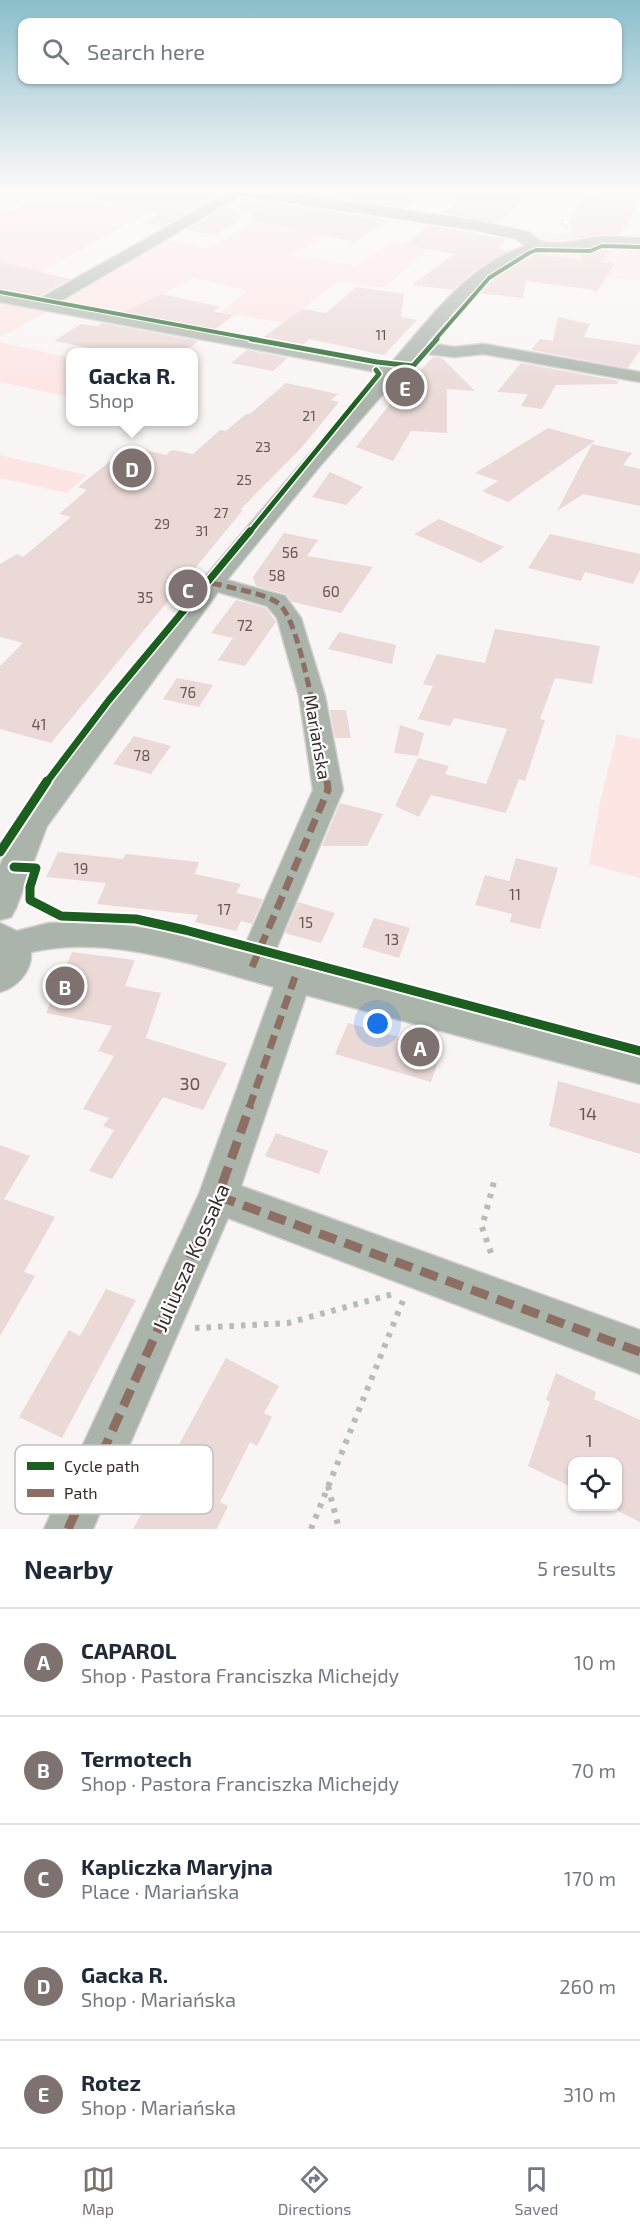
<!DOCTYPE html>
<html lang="en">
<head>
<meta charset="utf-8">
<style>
	body { margin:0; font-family:"Exo 2",sans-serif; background:#f6f6f7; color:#1f2937 }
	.controls { position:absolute; right:18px; bottom:18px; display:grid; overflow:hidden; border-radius:12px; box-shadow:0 2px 4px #0004 }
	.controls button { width:54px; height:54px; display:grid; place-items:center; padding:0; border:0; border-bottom:2px solid #e0e1e3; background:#fff; color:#1f2937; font:30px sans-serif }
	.you { position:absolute; left:378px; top:1024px; width:21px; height:21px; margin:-15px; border:4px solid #fff; border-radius:50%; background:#1a73e8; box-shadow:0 0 0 9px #1a73e833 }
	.badge { display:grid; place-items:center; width:39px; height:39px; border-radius:50%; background:#7d7270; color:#fff; font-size:20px; font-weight:700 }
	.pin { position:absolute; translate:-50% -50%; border:3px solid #fff; box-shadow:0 2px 6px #0006 }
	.popup { position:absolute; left:66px; top:348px; width:132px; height:78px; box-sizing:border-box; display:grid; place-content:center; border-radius:12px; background:#fff; filter:drop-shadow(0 2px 4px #0005); font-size:20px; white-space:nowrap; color:#747a83 }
	.popup b { font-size:22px; color:#1f2937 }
	.popup::after { content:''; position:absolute; left:50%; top:100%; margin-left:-12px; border:12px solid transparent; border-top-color:#fff }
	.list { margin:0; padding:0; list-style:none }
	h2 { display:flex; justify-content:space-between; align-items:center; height:78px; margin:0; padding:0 24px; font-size:26px }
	h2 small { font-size:20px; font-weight:400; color:#747a83 }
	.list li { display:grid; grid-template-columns:39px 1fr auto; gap:18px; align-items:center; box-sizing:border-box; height:108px; padding:0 24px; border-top:2px solid #e0e1e3 }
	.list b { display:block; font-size:22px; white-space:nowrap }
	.list p { margin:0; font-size:20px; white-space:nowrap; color:#747a83 }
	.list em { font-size:20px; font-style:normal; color:#747a83 }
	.icon { flex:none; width:33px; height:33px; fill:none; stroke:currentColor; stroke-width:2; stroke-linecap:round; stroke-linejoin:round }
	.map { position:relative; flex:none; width:640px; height:1529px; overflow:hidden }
	.search { position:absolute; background:#fff; box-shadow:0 2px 4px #0004; left:18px; right:18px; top:18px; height:66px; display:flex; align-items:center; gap:15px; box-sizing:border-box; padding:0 21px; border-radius:12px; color:#747a83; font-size:22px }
	.sheet { height:618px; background:#fff }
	nav { display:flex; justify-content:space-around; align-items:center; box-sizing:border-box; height:84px; border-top:2px solid #e0e1e3; background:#fff; font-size:16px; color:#747a83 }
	nav a { display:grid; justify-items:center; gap:3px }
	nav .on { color:#7d7270 }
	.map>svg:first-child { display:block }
	.built { fill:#fceae8 }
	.green { fill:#fce5e3 }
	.building { fill:#ead9d7 }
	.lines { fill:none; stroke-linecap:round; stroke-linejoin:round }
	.minor-casing { stroke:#d6d1d1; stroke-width:3 }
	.major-casing { stroke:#d6d1d1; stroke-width:2 }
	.path-far1 { stroke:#b7bcb4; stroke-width:2; stroke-dasharray:1.5 2; stroke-linecap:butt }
	.path { stroke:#b7bcb4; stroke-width:6; stroke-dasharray:4.5 7; stroke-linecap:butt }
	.minor { fill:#aab4aa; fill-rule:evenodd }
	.major { fill:#aeb5ae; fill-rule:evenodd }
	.quiet-far2 { stroke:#8d6e63; stroke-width:5; stroke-dasharray:10 5; stroke-linecap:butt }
	.quiet-far1 { stroke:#8d6e63; stroke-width:7; stroke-dasharray:14 7; stroke-linecap:butt }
	.quiet { stroke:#8d6e63; stroke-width:9; stroke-dasharray:18 9; stroke-linecap:butt }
	.cycleway-far3-casing { stroke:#fff; stroke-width:6 }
	.cycleway-far2-casing { stroke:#fff; stroke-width:8 }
	.cycleway-far1-casing { stroke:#fff; stroke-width:10 }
	.cycleway-casing { stroke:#fff; stroke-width:13 }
	.cycleway-far3 { stroke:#1b5e20; stroke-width:4 }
	.cycleway-far2 { stroke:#1b5e20; stroke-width:5 }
	.cycleway-far1 { stroke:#1b5e20; stroke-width:7 }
	.cycleway { stroke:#1b5e20; stroke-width:9 }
	.labels { text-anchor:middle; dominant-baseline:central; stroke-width:4.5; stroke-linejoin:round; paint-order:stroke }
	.far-number-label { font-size:14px; fill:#655654 }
	.number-label { font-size:15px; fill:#655654 }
	.street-label { font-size:18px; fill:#392b29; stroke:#fff }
	.near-number-label { font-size:18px; fill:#655654 }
	.near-street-label { font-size:21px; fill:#392b29; stroke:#fff }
	.key { fill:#fff; stroke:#c4bfbf; stroke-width:1.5 }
	.key-label { font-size:16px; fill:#392b29 }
</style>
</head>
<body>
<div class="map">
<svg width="640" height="1529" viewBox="0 0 640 1529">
	<rect width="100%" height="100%" fill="#faf5f5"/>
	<path class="built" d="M640,245v36l-30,-4 -7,9 -102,-14 29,-19 15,-4z"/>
	<path class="green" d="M62,191h69l-18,2 -19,9 19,4 18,-8 21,13 -128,70 -24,-4v-63z
		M250,196l38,9 38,4 -22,11 34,7 -46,28 64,11 36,-24 36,8 -45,38 -45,-7 -53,42 -64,-11 26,-21 -53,-13 -71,36 -62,-12 105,-62 39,8h7l51,-33 -34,-7z
		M540,232l57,4 43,-2v5l-44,-1 -41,5 -18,-3 -4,-5z
		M0,300l52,10 -52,27z
		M0,342l70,16v39l-70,-15z
		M0,455l87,20 -20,18 -67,-15z
		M617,734l23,5v139l-51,-14 12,-66z"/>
	<path class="building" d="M95,191h123l2,3 -57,33 -20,-4 16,-9 -65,-14z
		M293,191h94l36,5 -17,12z
		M448,191h54l27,4 -31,28 -55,-10 13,-11z
		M582,197l55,5 -12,26 -6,7h-22l-23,4 -5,-19z
		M273,202l115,18 -33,22 -106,-23z
		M229,205l12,14 -25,16 -30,-5z
		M428,225l78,14 -8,10 12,1 -37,22 -20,18 -41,-5 42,-31 -49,-9z
		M609,249l-8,13 14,2 -19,29 -1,-3 -69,-9 -3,17 -47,-5 34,-27 27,-12 46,6 -4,-8z
		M0,262l70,17 -31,17 -39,-7z
		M356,287l48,7 -3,23 16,3 -33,35 -75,-16 -7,7 -40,-8 41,-29 23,4z
		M162,294l58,13 -7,4 21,4 -20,15 -91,-17z
		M558,317l32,7 -6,13 56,8v5l-12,18 -97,-18 9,-11 13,2z
		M102,323l97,18 -16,11h-72l-57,-11 27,-17 16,2z
		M247,350l41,8 -15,13 -42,-8z
		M433,357l9,1 33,33 -28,-2v44l-36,-2 -18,30 -37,-14 41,-52z
		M521,363l98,18 -2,3 -61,1 -14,24 -21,-3 7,-12 -31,-2z
		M286,383l52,11 -7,6 8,2 -37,45 -62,63h3l-192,233 -51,-14v-63l23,-23 -23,-6v-73l17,-10 6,3 48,-40 -12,-3 28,-24 -9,-3 51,-41 37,9 6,-5 21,4 27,-24 6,1 20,-17h4z
		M548,428l47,13 -87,61 -26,-11 16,-10 -23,-8z
		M592,444l40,9 -9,12 17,4v37l-57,-12 -26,17z
		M330,472l33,15 -17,18 -34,-8z
		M439,519l65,28 -23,16 -67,-29z
		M284,533l34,7 -11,16 66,11 -32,46 -49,-11 -6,-8 -30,-8 -3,-9z
		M550,534l90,20v16l-7,14 -48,-12 -4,9 -53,-13z
		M236,600l30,8 10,14 -31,44 -27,-6 15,-22 -22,-5z
		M495,629l105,17 -8,38 -37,-6 -15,41 5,1 -20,61 -6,-2 -13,34 -75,-18 -12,22 -24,-11 23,-48 31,8 -4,8 41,10 21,-55 -53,-11 -4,8 -32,-7 15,-33 -10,-2 14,-30 48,9z
		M339,632l57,13 -4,19 -64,-15z
		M177,678l36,7 -14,22 -36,-8z
		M330,710h16l5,28h-16z
		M400,725l24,8 -6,23 -24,-3z
		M134,736l37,10 -20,28 -38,-10z
		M340,803l43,11 -16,32h-45z
		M58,852l65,7 3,-5 73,8 -4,12 46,10 -5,9 27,6 -11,25 -11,-3 -5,10 -41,-9 3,-7 -101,-11 9,-21 -60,-6z
		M516,858l42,10 -18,61 -30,-7 2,-8 -37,-9 10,-30 24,6z
		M298,902l37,11 -14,30 -36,-10z
		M374,918l36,10 -11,30 -37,-11z
		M72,952l63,8 -10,26 36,7 -15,45 81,25 -24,47 -40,-13 -51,82 -23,-8 25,-41 -11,-4 6,-8 -26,-9 31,-53 -16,-5 14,-25 -66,-13z
		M348,1023l94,26 -11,33 -96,-28z
		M558,1081l82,23v50l-91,-28z
		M276,1133l52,18 -9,23 -54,-18z
		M0,1145l30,11 -26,43 51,18 -31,55 11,4 -35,60z
		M106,1289l30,11 -74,138 -43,-21 50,-87 11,6z
		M226,1358l53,28 -15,27 8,4 -15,29 -7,-4 -30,60 8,4 -11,23h-84z
		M556,1373l40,19 -2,7 46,21v102l-22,-11v-50h-45v27l-45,-22 22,-64 -4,-2z"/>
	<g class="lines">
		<defs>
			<path id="minor" d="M231,191h17l-191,112 333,61c43,-48 83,-108 150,-122l7,4 -2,3c-53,13 -84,55 -118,94l27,4 30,-3 156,28v10l-156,-28 -30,3 -35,-4 -99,113 -93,114 58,16 16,22 24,78 18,94 -71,169 368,95v30l-334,-89 -65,191 399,144v44l-412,-156 -135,311h-49l155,-335 75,-207c-78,-21 -161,-53 -243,-35 1,20 -14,35 -31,40v-69l17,8 32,-8 54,-1 55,8 84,22 71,-162 -14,-94 -22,-78 -10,-12 -49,-14 -171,234 -31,82 -5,9 -11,3v-55l23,-49 181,-238 102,-120 76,-85 -382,-71v-10l39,7z"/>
			<path id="major" d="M237,191h40l197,29 56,12c12,20 48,7 67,5 14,-1 29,0 43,1v10l-37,-1 -43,5h-19l-15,-5 -10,-8 -42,-9 -229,-34z"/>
		</defs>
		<use href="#minor" class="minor-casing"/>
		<use href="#major" class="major-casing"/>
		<path class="path-far1" d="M617,191l23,1
			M573,194l1,-3
			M0,195l15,-4
			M563,220l-1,6 7,1"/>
		<path class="path" d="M491,1253l-9,-26 13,-49
			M195,1328l93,-5 105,-29
			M328,1486l11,43
			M311,1529l93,-231"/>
		<use href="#minor" class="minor"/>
		<use href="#major" class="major"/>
		<path class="quiet-far2" d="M212,583c16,4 54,11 66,20 23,15 43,148 49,180"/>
		<path class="quiet-far1" d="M252,967l76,-177 -1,-9
			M249,1108l46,-131"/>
		<path class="quiet" d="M218,1196l422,156
			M68,1529l150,-333 32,-90"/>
		<defs>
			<path id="cycleway-far3" d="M0,292l259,48
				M435,340l54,-62 40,-25 7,-3 54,1 12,-5 38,1"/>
			<path id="cycleway-far2" d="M251,339l126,23 36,4 24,-27
				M249,533l130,-159 -3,-4"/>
			<path id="cycleway-far1" d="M46,783l63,-83 141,-169"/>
			<path id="cycleway" d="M0,852l47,-71
				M14,867l22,1 -6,19v13l31,16 75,3 49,11 455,121"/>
		</defs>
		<use href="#cycleway-far3" class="cycleway-far3-casing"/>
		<use href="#cycleway-far2" class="cycleway-far2-casing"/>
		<use href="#cycleway-far1" class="cycleway-far1-casing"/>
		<use href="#cycleway" class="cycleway-casing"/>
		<use href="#cycleway-far3" class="cycleway-far3"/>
		<use href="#cycleway-far2" class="cycleway-far2"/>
		<use href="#cycleway-far1" class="cycleway-far1"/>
		<use href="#cycleway" class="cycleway"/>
	</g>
	<linearGradient id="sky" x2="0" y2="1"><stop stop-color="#8abecb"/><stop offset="0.47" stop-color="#fdfafa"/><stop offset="1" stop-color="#fdfafa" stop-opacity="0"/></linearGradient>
	<rect width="640" height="405" fill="url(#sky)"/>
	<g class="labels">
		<g class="far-number-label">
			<text x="381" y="334">11</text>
			<text x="309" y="415">21</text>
			<text x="263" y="446">23</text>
			<text x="244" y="479">25</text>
			<text x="221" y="512">27</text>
			<text x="162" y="523">29</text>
			<text x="202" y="530">31</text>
		</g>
		<g class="number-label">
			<text x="290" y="552">56</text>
			<text x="277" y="575">58</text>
			<text x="331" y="591">60</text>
			<text x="145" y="597">35</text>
			<text x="245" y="625">72</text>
			<text x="188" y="692">76</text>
			<text x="39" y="724">41</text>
			<text x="142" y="755">78</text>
			<text x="81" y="868">19</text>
			<text x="515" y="894">11</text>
			<text x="224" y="909">17</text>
			<text x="306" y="922">15</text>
			<text x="392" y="939">13</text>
		</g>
		<g class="street-label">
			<text transform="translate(318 737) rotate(80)">Mariańska</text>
		</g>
		<g class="near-number-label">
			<text x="190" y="1083">30</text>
			<text x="588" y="1113">14</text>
			<text x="589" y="1440">1</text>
		</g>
		<g class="near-street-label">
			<text transform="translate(190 1257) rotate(-66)">Juliusza Kossaka</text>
		</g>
	</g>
	<rect x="15" y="1445" width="198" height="69" rx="9" class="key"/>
	<rect x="27" y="1462" width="27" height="8" fill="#1b5e20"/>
	<rect x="27" y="1489" width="27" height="8" fill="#8d6e63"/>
	<g class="key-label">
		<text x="64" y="1472">Cycle path</text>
		<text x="64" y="1499">Path</text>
	</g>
</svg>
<div class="controls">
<button><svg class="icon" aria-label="locate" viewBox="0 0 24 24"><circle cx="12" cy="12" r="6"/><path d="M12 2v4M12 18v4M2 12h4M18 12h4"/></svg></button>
</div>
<div class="you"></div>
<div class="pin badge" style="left:420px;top:1047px">A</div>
<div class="pin badge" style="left:65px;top:986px">B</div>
<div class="pin badge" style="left:188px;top:589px">C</div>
<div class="pin badge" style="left:132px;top:468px">D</div>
<div class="popup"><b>Gacka R.</b>Shop</div>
<div class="pin badge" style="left:405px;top:387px">E</div>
<div class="search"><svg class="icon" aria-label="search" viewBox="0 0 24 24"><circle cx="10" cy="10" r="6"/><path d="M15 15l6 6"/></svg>Search here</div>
</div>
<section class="sheet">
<h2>Nearby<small>5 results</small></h2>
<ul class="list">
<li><span class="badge">A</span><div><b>CAPAROL</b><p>Shop · Pastora Franciszka Michejdy</p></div><em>10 m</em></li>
<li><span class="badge">B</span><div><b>Termotech</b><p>Shop · Pastora Franciszka Michejdy</p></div><em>70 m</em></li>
<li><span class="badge">C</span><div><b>Kapliczka Maryjna</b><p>Place · Mariańska</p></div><em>170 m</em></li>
<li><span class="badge">D</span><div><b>Gacka R.</b><p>Shop · Mariańska</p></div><em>260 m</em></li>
<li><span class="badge">E</span><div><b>Rotez</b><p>Shop · Mariańska</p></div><em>310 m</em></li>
</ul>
</section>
<nav>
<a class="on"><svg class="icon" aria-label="map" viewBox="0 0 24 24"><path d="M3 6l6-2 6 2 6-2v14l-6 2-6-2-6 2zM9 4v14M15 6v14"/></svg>Map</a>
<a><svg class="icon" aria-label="directions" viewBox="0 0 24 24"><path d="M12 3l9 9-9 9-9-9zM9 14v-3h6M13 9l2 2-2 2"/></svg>Directions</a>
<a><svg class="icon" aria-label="saved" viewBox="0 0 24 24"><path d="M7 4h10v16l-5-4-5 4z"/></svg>Saved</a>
</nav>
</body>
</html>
